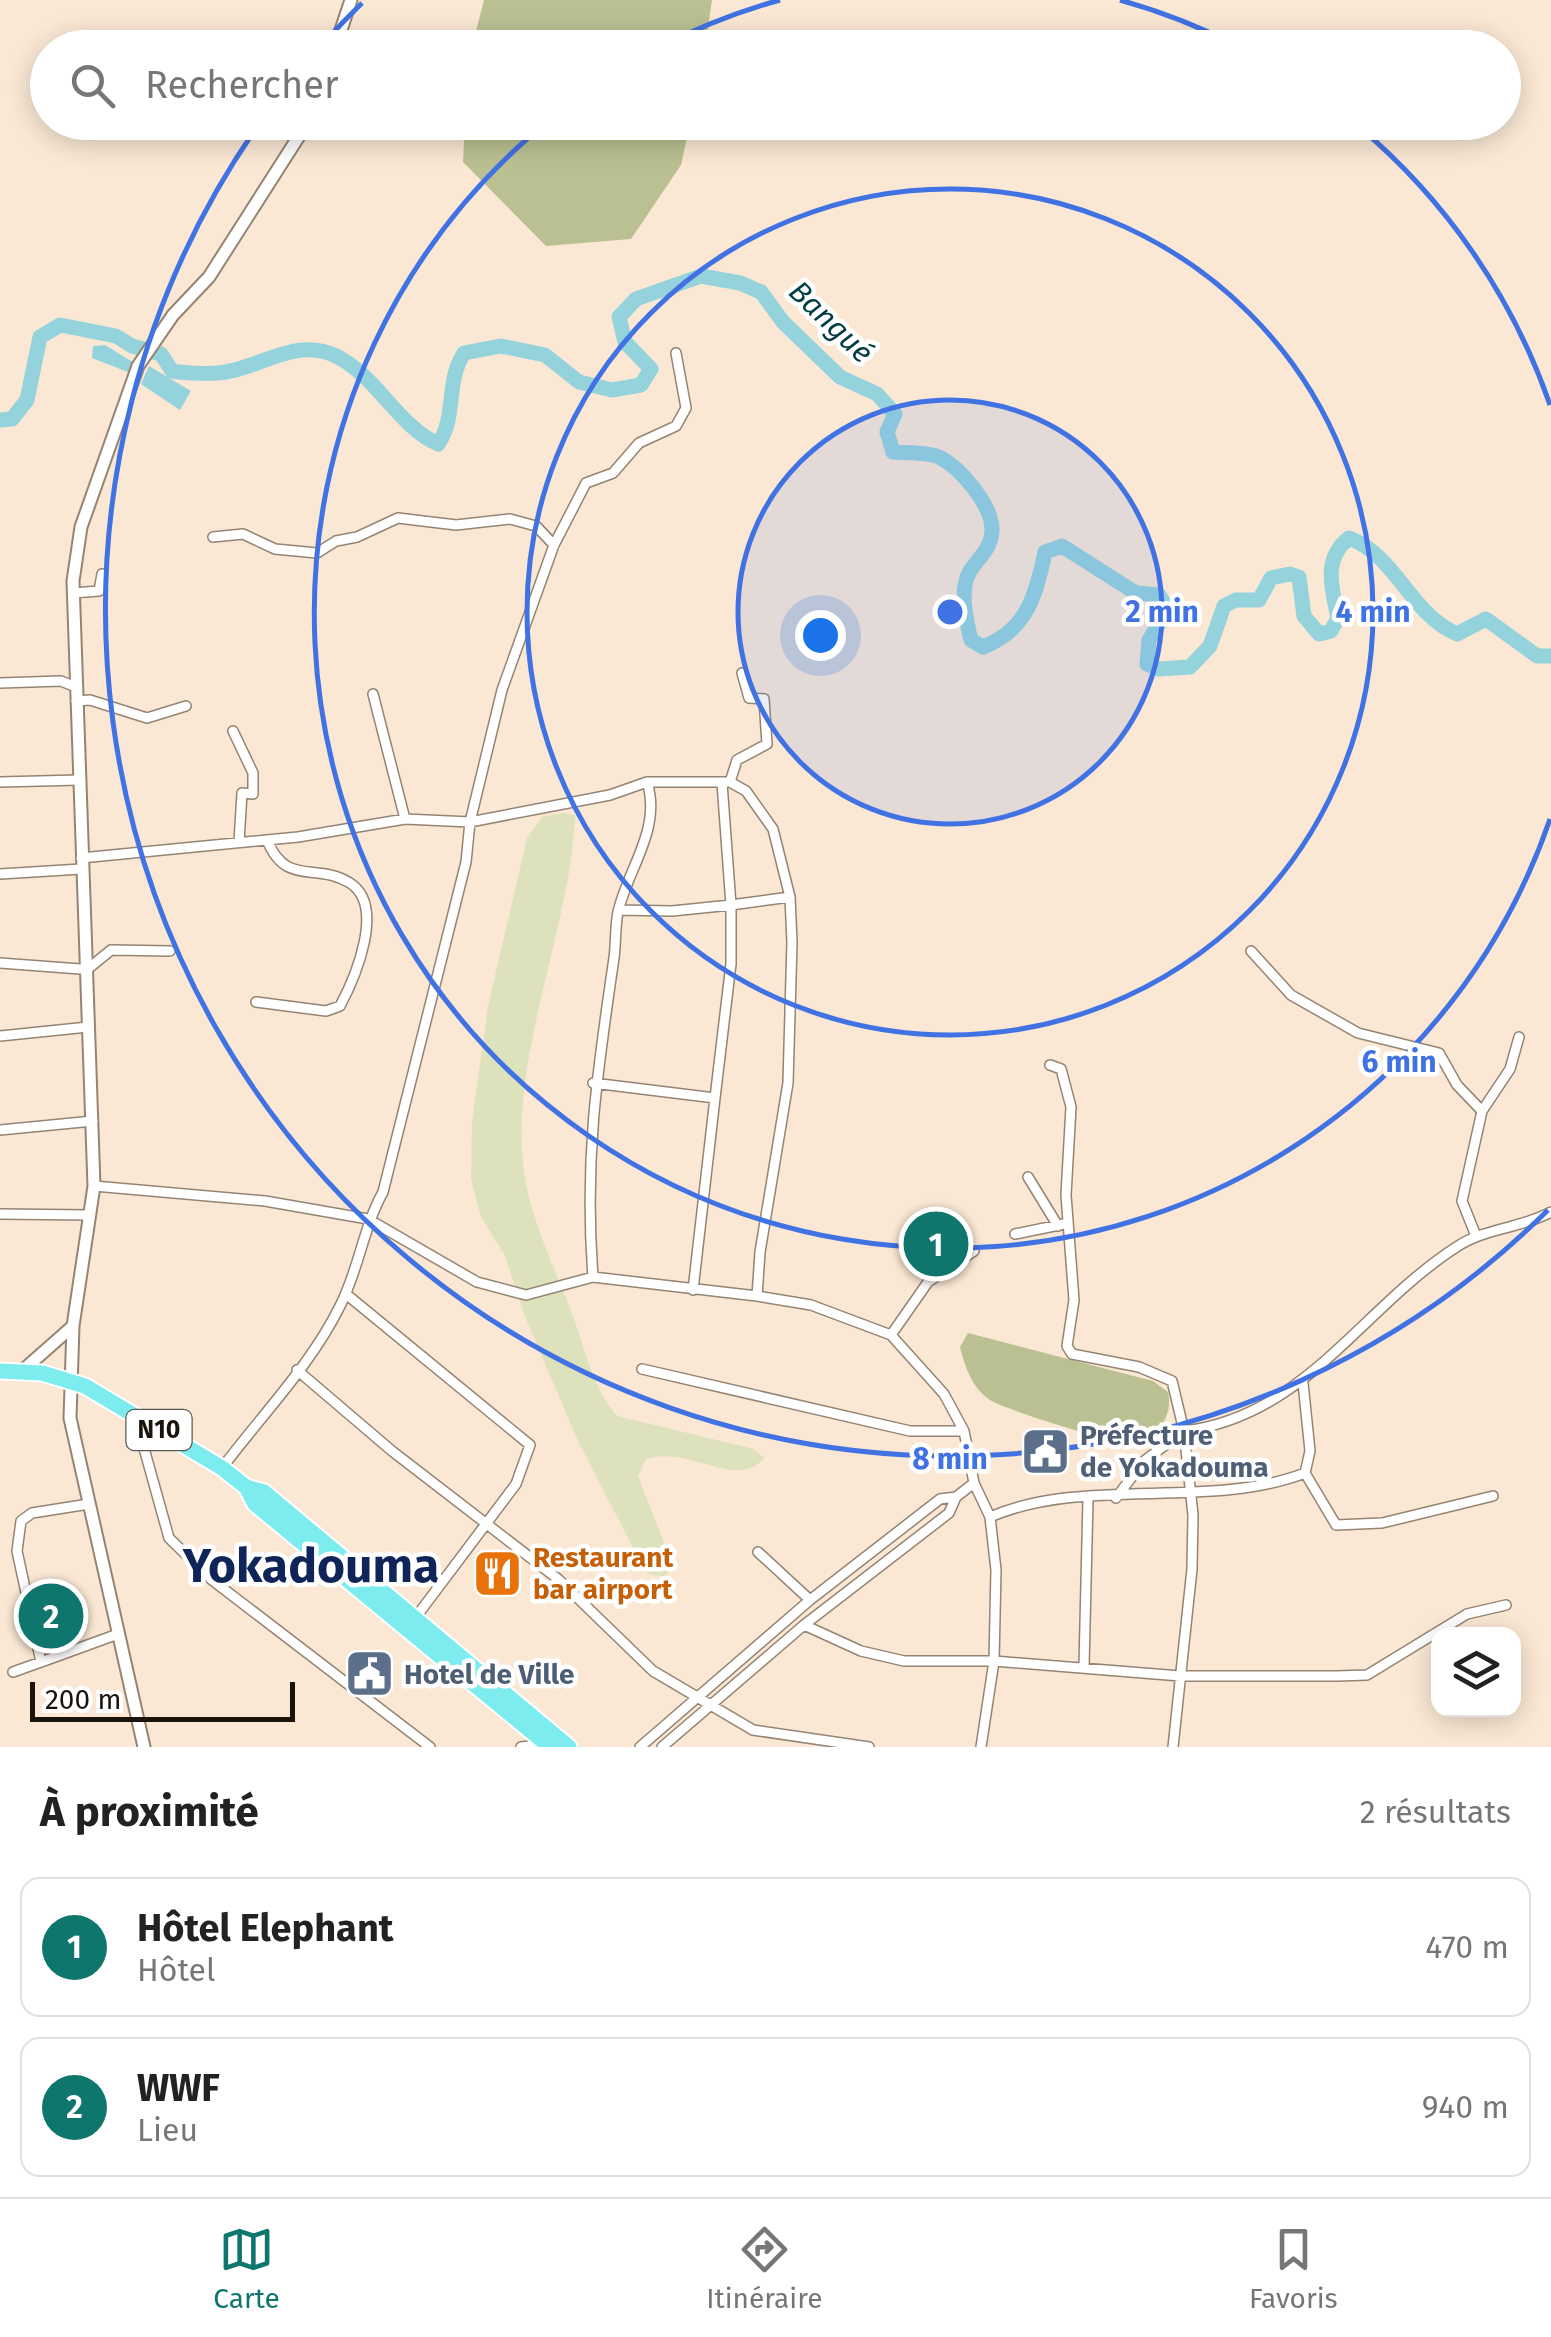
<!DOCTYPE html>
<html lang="fr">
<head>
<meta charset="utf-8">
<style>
	body { margin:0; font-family:"Fira Sans",sans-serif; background:#f2f2f2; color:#222 }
	.controls { position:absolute; right:30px; bottom:30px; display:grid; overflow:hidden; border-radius:20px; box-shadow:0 5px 25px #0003 }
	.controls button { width:90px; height:90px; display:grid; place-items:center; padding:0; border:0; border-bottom:2px solid #e0e0e0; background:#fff; color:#222; font:50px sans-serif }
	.scale { position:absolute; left:30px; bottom:25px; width:265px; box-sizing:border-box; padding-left:10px; border:5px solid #19130c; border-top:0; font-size:28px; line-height:35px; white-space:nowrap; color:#19130c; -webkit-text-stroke:8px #fff; paint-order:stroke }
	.you { position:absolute; left:820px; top:635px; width:35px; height:35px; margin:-25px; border:8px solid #fff; border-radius:50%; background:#1a73e8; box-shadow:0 0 0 15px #1a73e833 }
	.badge { display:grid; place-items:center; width:65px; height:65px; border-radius:50%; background:#0f766e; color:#fff; font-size:32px; font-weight:700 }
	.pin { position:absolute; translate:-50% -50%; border:5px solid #fff; box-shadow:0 2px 10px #0006 }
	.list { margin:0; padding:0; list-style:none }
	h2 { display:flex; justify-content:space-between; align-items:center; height:130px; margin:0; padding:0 40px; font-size:42px }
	h2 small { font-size:32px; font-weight:400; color:#767676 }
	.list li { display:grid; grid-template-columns:65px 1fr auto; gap:30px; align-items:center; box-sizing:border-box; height:140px; margin:0 20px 20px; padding:0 20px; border:2px solid #e0e0e0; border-radius:20px }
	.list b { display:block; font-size:38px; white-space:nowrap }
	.list p { margin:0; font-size:32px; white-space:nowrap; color:#767676 }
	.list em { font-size:32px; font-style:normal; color:#767676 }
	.icon { flex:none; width:55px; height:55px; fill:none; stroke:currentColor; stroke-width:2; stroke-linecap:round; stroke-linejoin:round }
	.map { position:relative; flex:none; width:1551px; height:1747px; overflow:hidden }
	.search { position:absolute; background:#fff; box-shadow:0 5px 25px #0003; left:30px; right:30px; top:30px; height:110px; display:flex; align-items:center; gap:25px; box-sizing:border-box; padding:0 35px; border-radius:55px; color:#767676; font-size:38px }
	.sheet { height:450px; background:#fff }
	nav { display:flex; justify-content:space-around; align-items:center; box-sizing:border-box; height:140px; border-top:2px solid #e0e0e0; background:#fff; font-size:28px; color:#767676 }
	nav a { display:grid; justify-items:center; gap:5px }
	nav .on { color:#0f766e }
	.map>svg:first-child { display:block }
	.green { fill:#dde2bc }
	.forest { fill:#bac091 }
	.water { fill:#94d2dc }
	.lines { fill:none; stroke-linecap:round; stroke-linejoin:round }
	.river { stroke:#94d2dc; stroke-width:15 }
	.street-casing { stroke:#958473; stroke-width:12 }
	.secondary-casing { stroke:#958473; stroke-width:15 }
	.highway-casing { stroke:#fff; stroke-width:19 }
	.street { stroke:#fff; stroke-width:9 }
	.secondary { stroke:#fff; stroke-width:11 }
	.highway { stroke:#7decee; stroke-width:15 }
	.ring { fill:none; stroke:#4172e3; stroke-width:5 }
	.labels { text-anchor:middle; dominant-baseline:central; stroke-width:9; stroke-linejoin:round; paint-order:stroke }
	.shield { fill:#fff; stroke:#5e5a55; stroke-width:2.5 }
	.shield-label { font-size:25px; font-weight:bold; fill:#19130c }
	.service-label { font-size:28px; font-weight:bold; fill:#4e5e75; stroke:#fff; text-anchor:start }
	.food-label { font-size:28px; font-weight:bold; fill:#c56008; stroke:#fff; text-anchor:start }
	.water-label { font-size:30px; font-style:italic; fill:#003c43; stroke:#fff }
	.town-label { font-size:48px; font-weight:bold; fill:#0f255a; stroke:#fff }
	.centre { fill:#4172e3; stroke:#fff; stroke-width:5 }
	.ring-label { font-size:30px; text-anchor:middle; font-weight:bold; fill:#4172e3; stroke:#fff; stroke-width:9; stroke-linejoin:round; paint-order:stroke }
</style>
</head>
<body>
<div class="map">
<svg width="1551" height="1747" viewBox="0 0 1551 1747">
	<rect width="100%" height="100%" fill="#fae8d4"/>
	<path class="green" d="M564,813l11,2c-4,118 -71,252 -49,369 9,43 27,81 43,122 16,38 20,77 48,110l137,33 10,9c-27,33 -74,-13 -118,1l-8,17 36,92 -10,8 -14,-1 -6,-6 -66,-128 -54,-127 -19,-58 -24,-39 -10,-38 1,-57 16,-116 39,-168 15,-21z"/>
	<path class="forest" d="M484,0h228l-7,47h-233z
		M465,123v-1l225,1 -9,42 -50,74 -85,7 -83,-84z
		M968,1333l185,48 15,11c6,27 -14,51 -43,50 -16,0 -122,-33 -135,-42 -18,-12 -25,-33 -30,-53z"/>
	<path class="water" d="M105,345l31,19 -3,10 -41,-16 1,-12z
		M149,366l42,25 -11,19 -39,-26z"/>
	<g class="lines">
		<path class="river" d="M0,420l12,-1 15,-19 13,-63 20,-12 56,11 16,10 29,8 11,17c11,2 35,3 46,2 41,-3 77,-38 120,-16 40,21 60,69 100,87 19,-26 7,-62 26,-91l37,-7 44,9 34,27 33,8 29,-5 10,-16 -26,-27 -6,-25 17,-18 65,-23 39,7 21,9 22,30 57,55 37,17 18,20 -8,18 6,20c14,1 35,0 46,5 22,11 54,49 53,74 -1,18 -13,26 -22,40 -11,18 -4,49 1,69l12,7c44,-17 53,-52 62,-95l17,-6 74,47 23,2 9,14 -19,31 -2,24 11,5 32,-2 20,-21 14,-40 12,-6h23l12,-22 19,-4 9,3 5,39 15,18 12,-3 7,-13c-6,-29 -16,-59 11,-80 48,18 60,75 108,96l29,-15 51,37h14"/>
		<defs>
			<path id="street" d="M213,537l30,-3 32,15 42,4 19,-12 21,-4 41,-19 58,7 54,-6 26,7 18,19
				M73,593l26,-2 3,-17
				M0,683l61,-2 15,6
				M373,694l32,125
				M76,701l14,-1 57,18 39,-12
				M233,731l20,42v21l-11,-1 -3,49
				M0,782l79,-2
				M647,782c15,47 -19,86 -29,130 -3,15 -2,31 -4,46 -17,116 -30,201 -21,319l164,19
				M730,782l7,-22 30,-16 -3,-45 -15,-1 -7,-25
				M722,783l9,122 59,-8
				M81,858l217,-21 107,-18 65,3 140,-27 37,-13h83l16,9 27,38 17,68 2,45 -4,141 -28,169 -3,44 54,9 80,30 53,59 20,37 10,52 16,34 6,53 -2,91 -13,86
				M0,874l81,-5
				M1251,951l40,44 67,38 81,20 18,32 25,26 -20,90 14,35
				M0,963l80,6 9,-1 22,-18 59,1
				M256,1002l70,9 14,-5c15,-28 46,-100 10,-123 -34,-21 -64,4 -83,-43
				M0,1036l88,-9
				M1050,1065l11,4 10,38 -5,88 8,105 -7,46 5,8 67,13 33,14 12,50c122,-15 178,-124 274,-185 28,-18 64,-18 93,-34
				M593,1083l122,15 16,-134v-59l-59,6 -53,-1
				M1482,1111l28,-42 9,-32
				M0,1130l93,-9
				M1028,1177l30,49
				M94,1186l171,15 103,18 109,63 49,13 67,-18
				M0,1214l89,1
				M1015,1234l49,-10
				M693,1290l22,-192
				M346,1294l184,151 -14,39 -100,133
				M891,1335l37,-53 46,-31
				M642,1369l268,62h54
				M297,1370l95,81 166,128 95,92 100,59 116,17
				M135,1416l34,122 43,42 218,167
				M222,1468c39,-52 89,-103 118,-162 19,-37 23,-78 43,-114l83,-330 4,-40 32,-132 52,-145 32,-62 27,-10 26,-30 37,-17 10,-18 -10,-55
				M1305,1473l31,52 46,-2 111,-27
				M1116,1498l28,-37 40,-30
				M89,1504l-57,9 -11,8 -4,30 24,111 77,-28
				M990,1517c94,-41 219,-7 315,-44l5,-22 -7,-68
				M758,1552l52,48
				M804,1625l57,26 43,10h90l186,15h157l30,-1 100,-61 39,-9
				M1084,1666l4,-167
				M13,1672l28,-10
				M521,1747l25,-3
				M640,1747l170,-147 130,-101 16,-2
				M662,1747l142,-122 145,-112 7,-16 18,-14
				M1173,1747l19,-178 1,-54 -9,-84"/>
			<path id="secondary" d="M335,48l16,-48
				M22,1371l51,-45
				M144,1747l-74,-329 3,-92 21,-140 -21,-605 8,-54 57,-161 35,-51 36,-38 99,-155"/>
			<path id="highway" d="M0,1371l42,2 43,13 137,82 24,19 9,17 295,243
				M246,1487l18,5 305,255"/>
		</defs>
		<use href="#street" class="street-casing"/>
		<use href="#secondary" class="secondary-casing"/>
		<use href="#highway" class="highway-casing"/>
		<use href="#street" class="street"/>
		<use href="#secondary" class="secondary"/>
		<use href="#highway" class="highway"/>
	</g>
	<circle cx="950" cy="612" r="212" fill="#4172e3" fill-opacity=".12"/>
	<g class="ring">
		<circle cx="950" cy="612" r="212"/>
		<circle cx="950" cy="612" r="423"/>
		<path d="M1550 819A635 635 0 1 1 542 126M662 46A635 635 0 0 1 780 0M1120 0A635 635 0 0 1 1238 46M1358 126A635 635 0 0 1 1550 405"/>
		<path d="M1548 1210A846 846 0 0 1 257 127M321 46A846 846 0 0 1 362 3"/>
	</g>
	<defs>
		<symbol id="civic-square" viewBox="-11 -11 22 22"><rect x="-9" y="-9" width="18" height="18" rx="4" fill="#5c6f8a" stroke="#fff"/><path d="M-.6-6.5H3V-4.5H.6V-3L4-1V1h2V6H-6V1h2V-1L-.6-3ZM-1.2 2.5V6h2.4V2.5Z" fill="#fff"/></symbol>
		<symbol id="restaurant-square" viewBox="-11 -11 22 22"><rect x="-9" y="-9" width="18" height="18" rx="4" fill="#e8710a" stroke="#fff"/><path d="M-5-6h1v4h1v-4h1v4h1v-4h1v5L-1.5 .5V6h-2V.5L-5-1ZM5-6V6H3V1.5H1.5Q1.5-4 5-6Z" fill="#fff"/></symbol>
	</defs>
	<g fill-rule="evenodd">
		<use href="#civic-square" x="1018" y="1424" width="55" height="55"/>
		<use href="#restaurant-square" x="470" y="1546" width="55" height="55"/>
		<use href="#civic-square" x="342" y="1646" width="55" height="55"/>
	</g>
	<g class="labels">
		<rect class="shield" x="126.5" y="1410" width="65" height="40" rx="8"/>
		<g class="shield-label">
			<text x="159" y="1430">N10</text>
		</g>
		<g class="service-label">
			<text x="1080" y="1435">Préfecture<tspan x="1080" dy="32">de Yokadouma</tspan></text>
			<text x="404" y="1674">Hotel de Ville</text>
		</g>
		<g class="food-label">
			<text x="533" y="1557">Restaurant<tspan x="533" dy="32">bar airport</tspan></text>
		</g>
		<g class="water-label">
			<text transform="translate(831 322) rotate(44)">Bangué</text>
		</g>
		<g class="town-label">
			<text x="311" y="1566">Yokadouma</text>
		</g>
	</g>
	<circle cx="950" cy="612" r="15" class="centre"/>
	<g class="ring-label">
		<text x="1162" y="622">2 min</text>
		<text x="1373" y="622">4 min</text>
		<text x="1399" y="1072">6 min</text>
		<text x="950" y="1469">8 min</text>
	</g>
</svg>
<div class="controls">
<button><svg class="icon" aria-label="layers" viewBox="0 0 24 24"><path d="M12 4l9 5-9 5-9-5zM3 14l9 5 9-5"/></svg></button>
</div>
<div class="scale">200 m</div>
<div class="you"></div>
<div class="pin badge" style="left:936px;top:1244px">1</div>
<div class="pin badge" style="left:51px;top:1616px">2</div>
<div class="search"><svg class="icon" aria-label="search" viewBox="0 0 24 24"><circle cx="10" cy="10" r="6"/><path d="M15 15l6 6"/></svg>Rechercher</div>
</div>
<section class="sheet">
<h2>À proximité<small>2 résultats</small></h2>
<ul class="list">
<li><span class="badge">1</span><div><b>Hôtel Elephant</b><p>Hôtel</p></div><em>470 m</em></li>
<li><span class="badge">2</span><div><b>WWF</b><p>Lieu</p></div><em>940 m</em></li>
</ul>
</section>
<nav>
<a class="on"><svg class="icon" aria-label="map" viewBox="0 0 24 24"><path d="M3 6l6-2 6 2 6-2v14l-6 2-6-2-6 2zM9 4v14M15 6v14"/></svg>Carte</a>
<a><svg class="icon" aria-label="directions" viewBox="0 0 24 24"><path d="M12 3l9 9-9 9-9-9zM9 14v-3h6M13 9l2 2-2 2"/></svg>Itinéraire</a>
<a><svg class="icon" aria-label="saved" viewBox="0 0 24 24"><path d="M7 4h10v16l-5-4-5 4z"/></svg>Favoris</a>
</nav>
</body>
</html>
